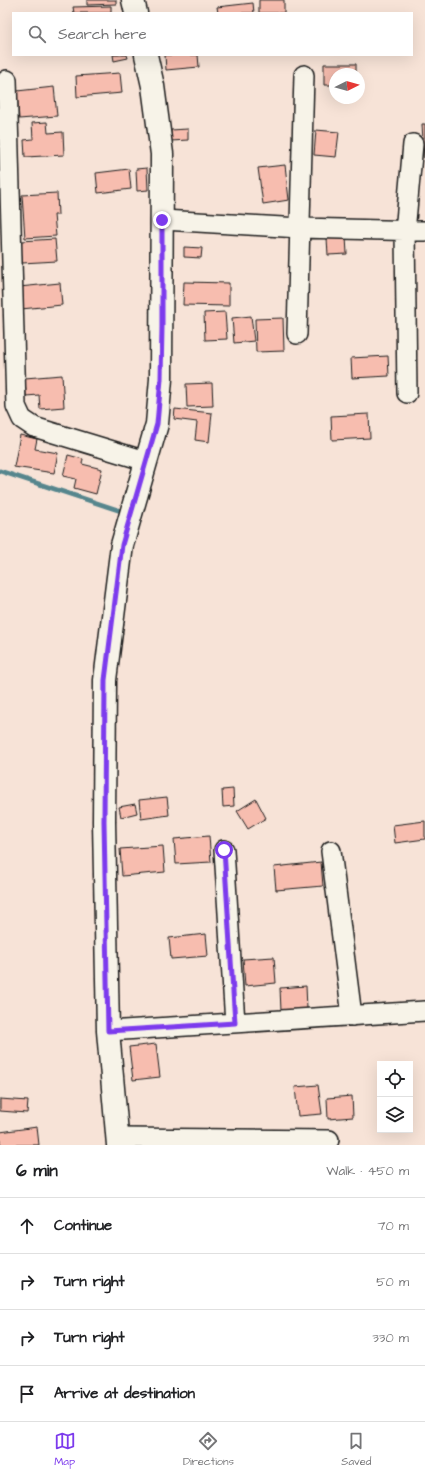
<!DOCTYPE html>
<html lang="en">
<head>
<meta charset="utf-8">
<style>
	body { margin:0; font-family:"Architects Daughter",sans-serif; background:#f2f2f2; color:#202124 }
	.controls { position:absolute; right:12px; bottom:12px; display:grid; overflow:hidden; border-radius:0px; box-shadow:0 4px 16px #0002 }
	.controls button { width:36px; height:36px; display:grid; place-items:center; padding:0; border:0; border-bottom:1px solid #e0e0e0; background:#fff; color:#202124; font:20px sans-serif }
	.compass { position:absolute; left:329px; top:68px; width:36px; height:36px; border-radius:50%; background:#fff; box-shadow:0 4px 16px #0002; rotate:85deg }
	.stop { position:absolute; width:12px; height:12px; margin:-9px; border:3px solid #7c3aed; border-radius:50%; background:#fff }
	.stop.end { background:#7c3aed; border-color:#fff; box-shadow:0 1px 4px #0008 }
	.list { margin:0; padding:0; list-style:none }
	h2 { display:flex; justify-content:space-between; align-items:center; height:52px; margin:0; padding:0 16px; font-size:17px }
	h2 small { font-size:13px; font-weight:400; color:#757577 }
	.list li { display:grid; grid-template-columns:26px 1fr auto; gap:12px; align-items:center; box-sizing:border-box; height:56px; padding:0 16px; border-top:1px solid #e0e0e0 }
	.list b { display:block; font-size:15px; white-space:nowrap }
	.list em { font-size:13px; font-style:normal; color:#757577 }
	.icon { flex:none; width:22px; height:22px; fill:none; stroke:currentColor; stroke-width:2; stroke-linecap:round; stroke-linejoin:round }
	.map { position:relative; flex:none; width:425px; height:1145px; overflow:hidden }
	.search { position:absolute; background:#fff; box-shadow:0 4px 16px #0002; left:12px; right:12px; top:12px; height:44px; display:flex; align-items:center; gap:10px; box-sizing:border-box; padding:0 14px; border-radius:0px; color:#757577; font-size:15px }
	.sheet { height:276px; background:#fff }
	nav { display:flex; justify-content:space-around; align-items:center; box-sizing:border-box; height:56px; border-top:1px solid #e0e0e0; background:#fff; font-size:11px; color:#757577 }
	nav a { display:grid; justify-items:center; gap:2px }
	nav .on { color:#7c3aed }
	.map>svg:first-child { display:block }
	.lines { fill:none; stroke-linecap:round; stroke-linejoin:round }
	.stream { stroke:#56868d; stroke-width:5 }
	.building { fill:#f7bdaf; stroke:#1c1c1c }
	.minor-casing { stroke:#1c1c1c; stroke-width:22 }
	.secondary-casing { stroke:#1c1c1c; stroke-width:25 }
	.minor { stroke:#f7f3e8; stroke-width:19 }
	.secondary { stroke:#f7f3e8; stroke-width:22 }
	.route { stroke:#7c3aed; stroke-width:5 }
</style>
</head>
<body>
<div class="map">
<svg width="425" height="1145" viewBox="0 0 425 1145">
	<rect width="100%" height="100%" fill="#f7e3d7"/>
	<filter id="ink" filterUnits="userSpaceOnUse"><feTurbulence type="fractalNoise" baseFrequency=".025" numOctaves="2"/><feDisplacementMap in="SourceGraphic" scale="8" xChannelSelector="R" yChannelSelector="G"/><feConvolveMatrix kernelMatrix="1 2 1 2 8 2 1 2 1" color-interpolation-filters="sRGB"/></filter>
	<g filter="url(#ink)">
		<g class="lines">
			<path class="stream" d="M0,471l118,39"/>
		</g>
		<path class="building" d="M87,0h29v4l-29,1z
			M259,0h25v13h-25z
			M253,3l1,10h-36l-1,-6z
			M111,6v7h-37l-1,-6z
			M113,55h14l1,3 -14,3z
			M165,55h33l1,12 -33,3z
			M324,64h32v10h-21v11h-11z
			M120,73l2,20 -45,4 -1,-21z
			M54,87l3,29 -38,3 -2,-28z
			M47,122l1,11 15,-1 1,23 -39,2 -1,-17 9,-1 -1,-16z
			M422,124h3v34h-1z
			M188,129v11l-17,1v-11z
			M316,130l23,2 -3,25 -22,-2z
			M285,165l4,35 -26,4 -5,-36z
			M147,168l1,22 -11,1 -1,-22z
			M129,169l2,20 -33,4 -2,-20z
			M57,193l1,22h-4l2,21 -31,2 -3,-43z
			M346,237l1,17 -19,1 -1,-17z
			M55,239l2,22 -35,2 -1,-22z
			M184,247l18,1 -1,10 -17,-1z
			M184,282l45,1v23l-46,-1z
			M60,283l2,22 -41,4 -2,-22z
			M225,312l2,27 -22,1 -1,-27z
			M251,316l3,25 -20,2 -2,-25z
			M283,318l1,33 -28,1 -1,-33z
			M388,356l1,20 -37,2 -1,-20z
			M62,375l2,32 -24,2 -1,-14 -13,1 -1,-18z
			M212,383l1,23 -26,1 -1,-23z
			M175,409l37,4 -3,29 -14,-2 2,-18 -23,-3z
			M369,414l1,24 -38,2 -1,-24z
			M20,435l17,4 -2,10 23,4 -4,20 -40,-6z
			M68,455l15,4 -1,5 20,5 -6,25 -22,-6 2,-9 -13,-3z
			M233,789l1,17 -11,1 -1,-17z
			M167,797l2,18 -28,4 -2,-19z
			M256,799l10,19 -18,11 -11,-18z
			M135,804l2,9 -16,4 -2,-10z
			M425,821v18l-30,4 -2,-18z
			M209,836l2,26 -35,2 -2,-25z
			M163,846l2,26 -43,4 -2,-27z
			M321,862l2,24 -47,4 -2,-23z
			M206,934l2,22 -37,3 -2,-21z
			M274,957l2,26 -31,3 -2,-27z
			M306,986l1,23 -26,2 -1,-23z
			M156,1044l4,33 -27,3 -4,-33z
			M318,1085l4,29 -24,2 -3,-29z
			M352,1096l1,21 -25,2 -1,-21z
			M0,1099l28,2 -1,12 -27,-2z
			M37,1127l2,18h-39v-13z"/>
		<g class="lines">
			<defs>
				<path id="minor" d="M7,80l9,326 6,13 12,8 112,34
					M163,220l137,8 125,3
					M297,334l7,-259
					M407,393l-2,-161 8,-88
					M224,850l11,173
					M331,851l21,165
					M108,1031l317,-20
					M117,1138l212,2"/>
				<path id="secondary" d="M133,0l3,13
					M118,1145l-10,-114 -4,-209 1,-142 17,-135 35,-121 4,-45 1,-225 -9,-68 -7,-31"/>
			</defs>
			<use href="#minor" class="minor-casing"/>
			<use href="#secondary" class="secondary-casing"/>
			<use href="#minor" class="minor"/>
			<use href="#secondary" class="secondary"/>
		</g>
	</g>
	<g class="lines" filter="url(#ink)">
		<path class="route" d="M162,220v107l-1,52 -4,45 -35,121 -17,135 -1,142 4,209 127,-8 -11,-173"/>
	</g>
</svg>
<div class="controls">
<button><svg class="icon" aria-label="locate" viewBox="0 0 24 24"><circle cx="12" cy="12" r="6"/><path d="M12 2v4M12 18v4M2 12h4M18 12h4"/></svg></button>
<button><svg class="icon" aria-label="layers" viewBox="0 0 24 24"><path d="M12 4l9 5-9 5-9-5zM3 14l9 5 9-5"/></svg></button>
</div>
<svg class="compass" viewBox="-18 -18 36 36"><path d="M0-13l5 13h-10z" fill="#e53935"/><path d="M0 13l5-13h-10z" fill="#757577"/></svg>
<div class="stop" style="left:224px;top:850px"></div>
<div class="stop end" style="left:162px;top:220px"></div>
<div class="search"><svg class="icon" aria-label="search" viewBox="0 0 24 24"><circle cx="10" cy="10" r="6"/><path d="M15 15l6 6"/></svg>Search here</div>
</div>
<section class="sheet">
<h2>6 min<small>Walk · 450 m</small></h2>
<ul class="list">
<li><svg class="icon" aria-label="ahead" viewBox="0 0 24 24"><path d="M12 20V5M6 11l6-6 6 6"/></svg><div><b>Continue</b></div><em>70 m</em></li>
<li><svg class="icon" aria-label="right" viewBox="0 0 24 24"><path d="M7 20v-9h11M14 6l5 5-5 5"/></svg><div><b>Turn right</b></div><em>50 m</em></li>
<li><svg class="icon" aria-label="right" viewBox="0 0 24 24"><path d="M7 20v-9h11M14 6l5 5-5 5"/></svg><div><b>Turn right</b></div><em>330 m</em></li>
<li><svg class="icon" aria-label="arrive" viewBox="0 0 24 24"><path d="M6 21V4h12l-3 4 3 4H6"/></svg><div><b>Arrive at destination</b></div></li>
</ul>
</section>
<nav>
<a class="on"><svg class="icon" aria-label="map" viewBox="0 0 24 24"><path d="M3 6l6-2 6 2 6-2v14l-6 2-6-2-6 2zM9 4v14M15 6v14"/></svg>Map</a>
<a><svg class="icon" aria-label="directions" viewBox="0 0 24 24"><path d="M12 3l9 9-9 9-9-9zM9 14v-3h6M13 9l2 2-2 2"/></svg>Directions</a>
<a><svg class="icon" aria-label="saved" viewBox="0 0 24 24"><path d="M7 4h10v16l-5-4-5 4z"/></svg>Saved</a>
</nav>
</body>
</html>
